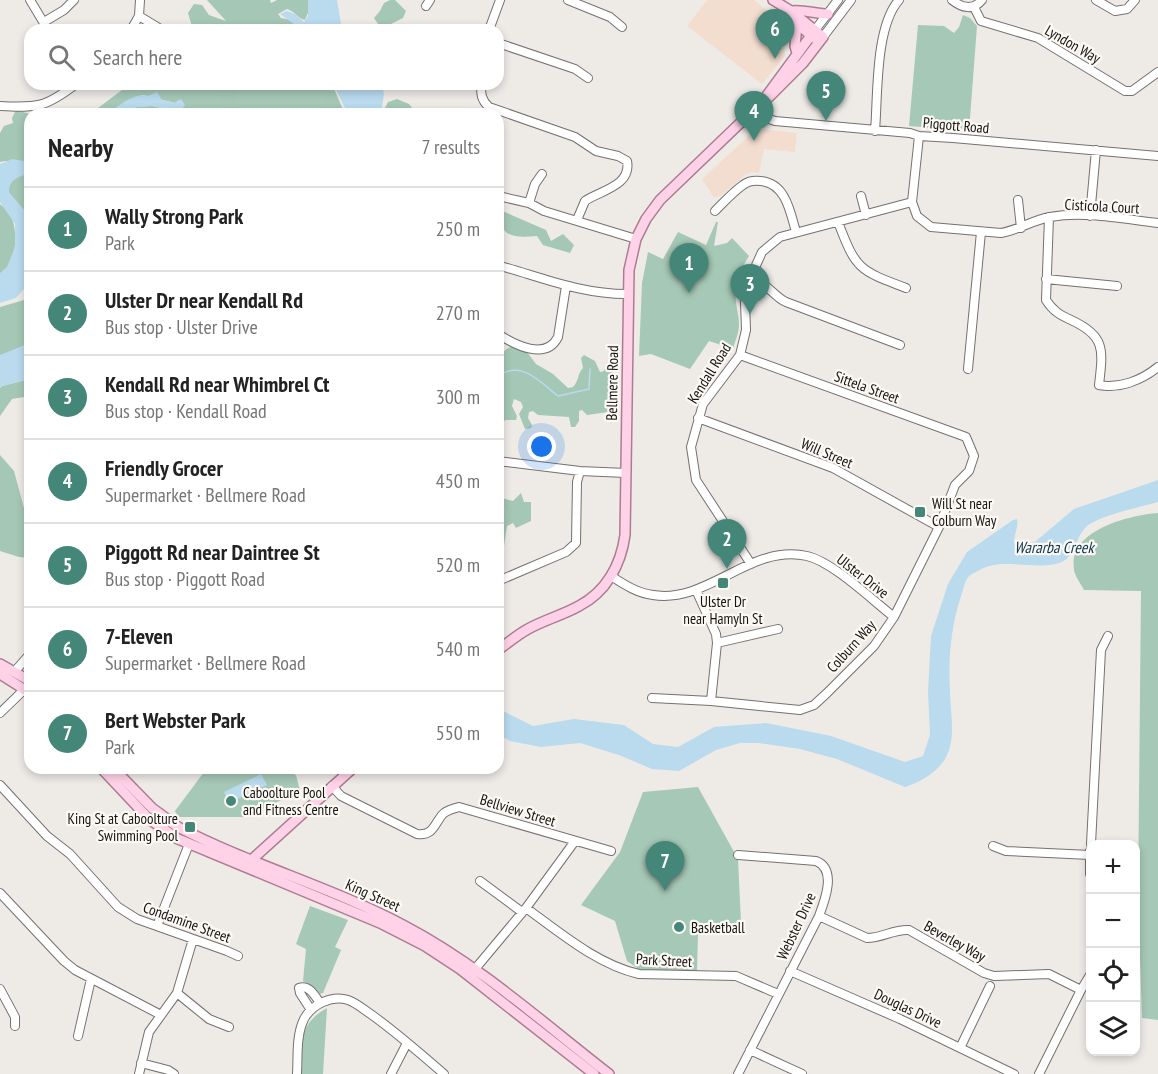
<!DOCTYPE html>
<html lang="en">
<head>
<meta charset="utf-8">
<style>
	body { margin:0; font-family:"PT Sans Narrow",sans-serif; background:#f2f2f2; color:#222 }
	.controls { position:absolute; right:18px; bottom:18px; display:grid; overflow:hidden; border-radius:12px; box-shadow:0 3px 9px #0003 }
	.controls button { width:54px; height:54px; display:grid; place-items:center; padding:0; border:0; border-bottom:2px solid #e0e0e0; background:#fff; color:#222; font:30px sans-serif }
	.you { position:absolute; left:542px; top:447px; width:21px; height:21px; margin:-15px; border:4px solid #fff; border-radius:50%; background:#1a73e8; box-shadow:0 0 0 9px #1a73e833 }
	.badge { display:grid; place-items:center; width:39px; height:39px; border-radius:50%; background:#448779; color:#fff; font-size:20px; font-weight:700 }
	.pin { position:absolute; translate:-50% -50px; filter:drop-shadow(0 2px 3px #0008) }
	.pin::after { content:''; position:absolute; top:32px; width:21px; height:18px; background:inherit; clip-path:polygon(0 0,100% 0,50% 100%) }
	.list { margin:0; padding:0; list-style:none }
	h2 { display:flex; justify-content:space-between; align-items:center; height:78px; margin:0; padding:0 24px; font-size:26px }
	h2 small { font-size:20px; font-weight:400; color:#767676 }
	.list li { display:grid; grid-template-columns:39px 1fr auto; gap:18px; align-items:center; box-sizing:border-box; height:84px; padding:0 24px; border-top:2px solid #e0e0e0 }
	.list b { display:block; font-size:22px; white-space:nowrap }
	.list p { margin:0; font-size:20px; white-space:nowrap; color:#767676 }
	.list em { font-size:20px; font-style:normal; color:#767676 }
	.icon { flex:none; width:33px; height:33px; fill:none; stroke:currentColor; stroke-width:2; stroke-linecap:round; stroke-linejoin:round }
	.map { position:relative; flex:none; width:1158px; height:1074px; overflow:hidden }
	.search { position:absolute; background:#fff; box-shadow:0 3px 9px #0003; left:24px; top:24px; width:480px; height:66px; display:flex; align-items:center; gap:15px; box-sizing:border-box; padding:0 21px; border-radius:18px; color:#767676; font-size:22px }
	.panel { position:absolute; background:#fff; box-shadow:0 3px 9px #0003; left:24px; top:108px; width:480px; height:666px; border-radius:18px }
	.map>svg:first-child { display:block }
	.commercial { fill:#f2ddcf }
	.green { fill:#a6c8b6 }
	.forest { fill:#a5c7b5 }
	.water { fill:#badaee }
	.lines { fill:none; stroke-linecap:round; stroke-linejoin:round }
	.stream { stroke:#badaee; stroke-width:1.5 }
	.minor-casing { stroke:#74716e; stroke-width:10 }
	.major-casing { stroke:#ad7c92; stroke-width:12 }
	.minor { stroke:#fff; stroke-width:8 }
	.major { stroke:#ffd2e8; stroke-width:9 }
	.poi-dot { fill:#448779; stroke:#fcf8f4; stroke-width:2 }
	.labels { text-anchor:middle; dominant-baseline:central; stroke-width:4.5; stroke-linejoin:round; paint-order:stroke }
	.street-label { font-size:15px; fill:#141311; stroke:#fcf8f4 }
	.poi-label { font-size:15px; fill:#141311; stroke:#fcf8f4; text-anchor:start }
	.water-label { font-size:16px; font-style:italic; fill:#0b364c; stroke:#fcf8f4 }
</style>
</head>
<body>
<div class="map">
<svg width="1158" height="1074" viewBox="0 0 1158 1074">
	<rect width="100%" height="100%" fill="#eeebe7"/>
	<path class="commercial" d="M707,0h47l27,22 4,34 -23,28 -75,-58z
		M760,129l37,4 -2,19 -31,-3 -5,24 -7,-1 -7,3 -23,20 -8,3 -12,-19 51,-47z"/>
	<path class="green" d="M963,15l7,3 7,8 -8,105 -60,-5 9,-101 26,1 10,7 5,-6z
		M130,84h198l12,30h-209l5,-7 16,-1 27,6v-12l-4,3 -32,-8 -14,5 -21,14h-18z
		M716,222h2l-4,24 13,-3 5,-5 17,18c-8,12 -15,31 -13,46 1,9 3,14 3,23 0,8 -4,16 -6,24l-24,-8 -19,28 -39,-15 -12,2 3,-73 6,-31 15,7 15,-27 28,13z
		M1158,513v507l-16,-2 -4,-121 3,-306 -57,-1c-3,-6 -10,-15 -10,-21 -6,-39 56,-54 84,-56z
		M207,768h73l16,7 4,16 -54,26h-68l-3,-6z
		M698,787l40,72 3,63 -43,13 -1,37 -57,-2 -13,-9 -12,-40 -34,-16 39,-53 23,-60z
		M310,906l38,14 -13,27 6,3 -18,43 -3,1 -9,-9 -8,-4 3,-32 -10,-5z
		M327,1008l-4,66h-21c1,-32 -6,-48 25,-66z"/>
	<path class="forest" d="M207,0h63l1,3 6,-3h34l1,3 -7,17c-7,-1 -9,-8 -18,-11l-9,5 3,4 10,2 9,10h-107l-5,-17 6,-9 8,1 7,10 17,6z
		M390,0h5l11,11 -3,7 -18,9 -7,-3 -4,-6 6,-7 4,-8z
		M209,84h23l10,30h-12l-11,-18 -4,2 -8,-5z
		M317,84h15l13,30h-17l-1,-14 -10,-11z
		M397,99l12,5 8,10h-35l6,-12z
		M16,110l14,4v51l-25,-4 -5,1v-29l4,-7 9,-3 -1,-5z
		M30,171v47l-19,-21 -6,-12 4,-8z
		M0,204c3,3 8,6 10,10 9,17 7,51 -10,61z
		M498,209l48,21 5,11 12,-7 11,11 -4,8 -27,-8 -6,-9c-13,1 -29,3 -35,-9l-4,-1z
		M30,292v58l-30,17v-60l24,-7z
		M514,346l13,6 9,12 17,10 15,14 5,-1c6,-6 4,-13 10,-19l-2,-10 3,-3 11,6 5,11 4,-1 2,-6h5c8,15 5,32 -3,47l-21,3 -5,-5 -3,1v10l-4,6h-4l-2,-10 -31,-2 -5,-4 -4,1 -1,6 4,7 -1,3 -6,1 -6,-15 4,-7 -2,-5 -7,-3 -2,7 5,10 -1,4h-11l-3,5 -4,2c1,-19 -6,-57 4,-73 3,-5 8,-7 12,-8z
		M30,379v17l-18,3 -12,17v-28l2,-2z
		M0,455l14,16 13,48 3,2v37l-11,-1 -19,-6z
		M498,491h3l1,7 11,3 8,-8 3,9h7v19l-15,7 -3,-5 -6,3 -3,20 -6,2z"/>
	<path class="water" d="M308,0h29l5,30h-40l-22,-16 7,-3 8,3 9,8 4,-6z
		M333,84h49l2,10 -3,20h-33z
		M157,92l5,8 13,3 6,-4 4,6 -5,7 -28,-6 -16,1 -5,7h-23c10,-8 27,-22 40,-18z
		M12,159l18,3v12c-11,2 -21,5 -21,18l21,25v65l-14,16 -16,5v-30l7,-6 8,-20v-23l-15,-22v-38z
		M30,343v36l-28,7 -2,2v-33z
		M1158,480v22c-17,5 -62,14 -73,26 -10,11 -11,31 -26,35 -27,8 -57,-7 -81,8 -4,2 -9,4 -11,8 -3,4 -4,12 -6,17 -10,31 -13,62 -11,95 0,21 7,48 -5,68 -9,14 -24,23 -40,28l-68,-28 -37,-10 -42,-6h-18l-24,7 -37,21 -27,-2 -33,-14 -39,-12 -39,4 -31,-6 -12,-7v-31l3,7 32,16 41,-7 50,6 29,19 25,3 36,-20 52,-4 65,13 74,26 18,-6 7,-21 -2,-43 3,-56 17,-52 19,-32 46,-32 4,-1c2,7 -3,15 -3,24l7,5 15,-7 38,-32z
		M261,774l6,11 -38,18 -5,-11z"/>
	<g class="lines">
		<path class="stream" d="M498,376c24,-16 41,5 60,20l31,-7 1,-20
			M498,509l6,1"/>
		<defs>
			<path id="minor" d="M30,0l18,30
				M568,0l42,17 12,10
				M952,0c10,8 21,11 30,0
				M1096,0l19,11 12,-2 8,-9
				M426,6l4,-6
				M974,7l7,14 57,17 87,53h7l26,-19
				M139,16l23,14
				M44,22l20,-12 10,-10
				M131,30l8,-14 1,-16
				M489,30l11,-30
				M815,30l23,-30
				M823,37l28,-37
				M498,43l77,26 13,9
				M481,84c0,10 0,16 8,23l86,30 21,14 22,5 9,5c5,25 -28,30 -42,40l-8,19
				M0,106c38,2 46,1 76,-22
				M756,109l13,10 6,2 135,12 9,3 34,2 205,18
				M875,131c3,-36 0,-104 24,-131
				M919,136l-7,66 5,14 14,11 70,6c17,-3 32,-13 49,-16 35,-6 73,2 108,6
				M498,196l31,7 15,8 92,28
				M861,196l5,19
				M1018,200l3,28
				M529,203l6,-19 7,-10
				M715,211c9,-9 18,-19 28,-26 5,-4 11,-5 18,-4 25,3 29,30 35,51
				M1090,216l6,-66
				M1049,217l-3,83c7,11 14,15 25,20 35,16 32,30 28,65 21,4 43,-5 59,-18
				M838,222c18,47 20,48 68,66
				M504,267c42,12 79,27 123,27
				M753,272l9,-20 18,-15 132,-35
				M1046,279l71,7
				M759,282c11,5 16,15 27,20l114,43
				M749,287l-4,15 1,28 -6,25 -37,49 -12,43 5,33 55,84
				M749,287l-3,-3 -2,-6 3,-4 6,-2
				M498,334c17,11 48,27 60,3l8,-51
				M968,369l13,-137
				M698,418l135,50 106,59
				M498,461l82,10 46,2
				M611,576c14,9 26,17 42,19 55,9 98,-52 154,-39 26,6 65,44 87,61
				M498,581l68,-29 10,-9 1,-61 3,-11
				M696,590l20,44 1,9 -6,58
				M717,643l61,-14
				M15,671l15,-17
				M652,698l59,3 89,9 14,-5 13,-12 47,-47 20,-29 45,-90 16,-42 14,-14 5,-15 -8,-19 -226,-82
				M0,713l30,-29
				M0,785l47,51 23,18 48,53 19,12 90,32 11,5
				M332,786l9,10 76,38c16,2 17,-9 25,-19 4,-5 11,-6 17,-8l152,44
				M1091,844l10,-194 7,-14
				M993,846l13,5 84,4
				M1090,851v23
				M738,855l78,6c21,8 9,39 3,55l-81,158
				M480,881l42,31
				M0,893l64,68 11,9 86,45
				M526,908c33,24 72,57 113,66l97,2 42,18
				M819,916l48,22c15,0 27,-9 42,-8l75,43 10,3 55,-2 32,16
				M157,926l32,-82
				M475,969l51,-61 49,-67
				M790,971l110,48 114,55
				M0,989l15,28v9
				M177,993l32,26 20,8
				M311,1010l-11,-17 -1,-5c10,-4 16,8 21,15
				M78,1036l13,-57
				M960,1048l30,-62
				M750,1050l52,24
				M141,1063l27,7 6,4
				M139,1074l10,-42 28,-39 16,-54
				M297,1074c1,-17 -1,-39 7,-55 8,-15 28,-24 44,-19 9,3 16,10 24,15 25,18 49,39 72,59
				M391,1074l16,-31
				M1039,1074l42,-84 9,-15"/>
			<path id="major" d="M791,11c13,-2 23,3 37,3
				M786,14l28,24
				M797,53l-2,-7 2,-21
				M769,97l34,-34 20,-26 -32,-26 -18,-11
				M498,650c10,-7 19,-15 30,-21 16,-9 35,-14 51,-23 27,-14 42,-41 46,-71l4,-265 7,-31 10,-20 14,-19 102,-98 53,-72
				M0,664l30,17
				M0,674l30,19
				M101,768l48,51 29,20 202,84 45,23 35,23 134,105
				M113,768l39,40 26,19c73,38 153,60 225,98 75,39 139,97 206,149
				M248,863l105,-95"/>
		</defs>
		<use href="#minor" class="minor-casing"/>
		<use href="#major" class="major-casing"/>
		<use href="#minor" class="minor"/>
		<use href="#major" class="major"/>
	</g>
	<g class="poi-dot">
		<rect x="914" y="506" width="12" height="12" rx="3"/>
		<rect x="717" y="577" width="12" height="12" rx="3"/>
		<circle cx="231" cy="801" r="6"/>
		<rect x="184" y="821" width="12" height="12" rx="3"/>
		<circle cx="679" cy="927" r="6"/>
	</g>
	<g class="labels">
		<g class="street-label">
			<text transform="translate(1073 44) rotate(30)">Lyndon Way</text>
			<text transform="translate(956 125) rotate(5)">Piggott Road</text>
			<text transform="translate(1102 206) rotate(3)">Cisticola Court</text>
			<text transform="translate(709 373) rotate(-58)">Kendall Road</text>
			<text transform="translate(612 383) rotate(-89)">Bellmere Road</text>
			<text transform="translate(867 387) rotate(20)">Sittela Street</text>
			<text transform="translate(827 453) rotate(23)">Will Street</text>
			<text transform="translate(863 576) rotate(38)">Ulster Drive</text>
			<text transform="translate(851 646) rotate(-48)">Colburn Way</text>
			<text transform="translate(518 810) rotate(17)">Bellview Street</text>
			<text transform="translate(373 895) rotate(24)">King Street</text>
			<text transform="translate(187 922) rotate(20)">Condamine Street</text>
			<text transform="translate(796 926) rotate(-65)">Webster Drive</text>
			<text transform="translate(955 941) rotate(29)">Beverley Way</text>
			<text transform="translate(664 960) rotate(3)">Park Street</text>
			<text transform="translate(908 1008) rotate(25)">Douglas Drive</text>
		</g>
		<g class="poi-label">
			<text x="932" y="503">Will St near<tspan x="932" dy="17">Colburn Way</tspan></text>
			<text x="723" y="601" text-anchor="middle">Ulster Dr<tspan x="723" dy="17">near Hamyln St</tspan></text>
			<text x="243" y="792">Caboolture Pool<tspan x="243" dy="17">and Fitness Centre</tspan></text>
			<text x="178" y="818" text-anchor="end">King St at Caboolture<tspan x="178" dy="17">Swimming Pool</tspan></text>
			<text x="691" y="927">Basketball</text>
		</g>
		<g class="water-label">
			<text x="1054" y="547">Wararba Creek</text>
		</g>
	</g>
</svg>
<div class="controls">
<button>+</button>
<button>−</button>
<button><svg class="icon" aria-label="locate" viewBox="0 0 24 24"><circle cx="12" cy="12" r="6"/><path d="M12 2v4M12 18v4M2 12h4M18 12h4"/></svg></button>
<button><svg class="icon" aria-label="layers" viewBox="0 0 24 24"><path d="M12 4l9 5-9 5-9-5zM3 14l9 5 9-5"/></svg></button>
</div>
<div class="you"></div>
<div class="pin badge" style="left:689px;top:293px">1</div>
<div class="pin badge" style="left:727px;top:569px">2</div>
<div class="pin badge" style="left:750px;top:314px">3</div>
<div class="pin badge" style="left:754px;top:141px">4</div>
<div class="pin badge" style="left:826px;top:121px">5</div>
<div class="pin badge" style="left:775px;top:59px">6</div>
<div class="pin badge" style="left:665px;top:891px">7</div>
<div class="search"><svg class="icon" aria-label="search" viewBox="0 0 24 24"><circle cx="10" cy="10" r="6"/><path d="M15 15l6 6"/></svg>Search here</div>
<section class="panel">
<h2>Nearby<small>7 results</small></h2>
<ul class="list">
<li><span class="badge">1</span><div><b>Wally Strong Park</b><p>Park</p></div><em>250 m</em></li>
<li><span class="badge">2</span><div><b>Ulster Dr near Kendall Rd</b><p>Bus stop · Ulster Drive</p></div><em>270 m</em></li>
<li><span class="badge">3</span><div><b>Kendall Rd near Whimbrel Ct</b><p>Bus stop · Kendall Road</p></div><em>300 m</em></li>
<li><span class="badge">4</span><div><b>Friendly Grocer</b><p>Supermarket · Bellmere Road</p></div><em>450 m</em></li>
<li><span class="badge">5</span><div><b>Piggott Rd near Daintree St</b><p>Bus stop · Piggott Road</p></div><em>520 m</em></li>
<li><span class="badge">6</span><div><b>7-Eleven</b><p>Supermarket · Bellmere Road</p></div><em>540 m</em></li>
<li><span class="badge">7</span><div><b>Bert Webster Park</b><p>Park</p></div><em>550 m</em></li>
</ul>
</section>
</div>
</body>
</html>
